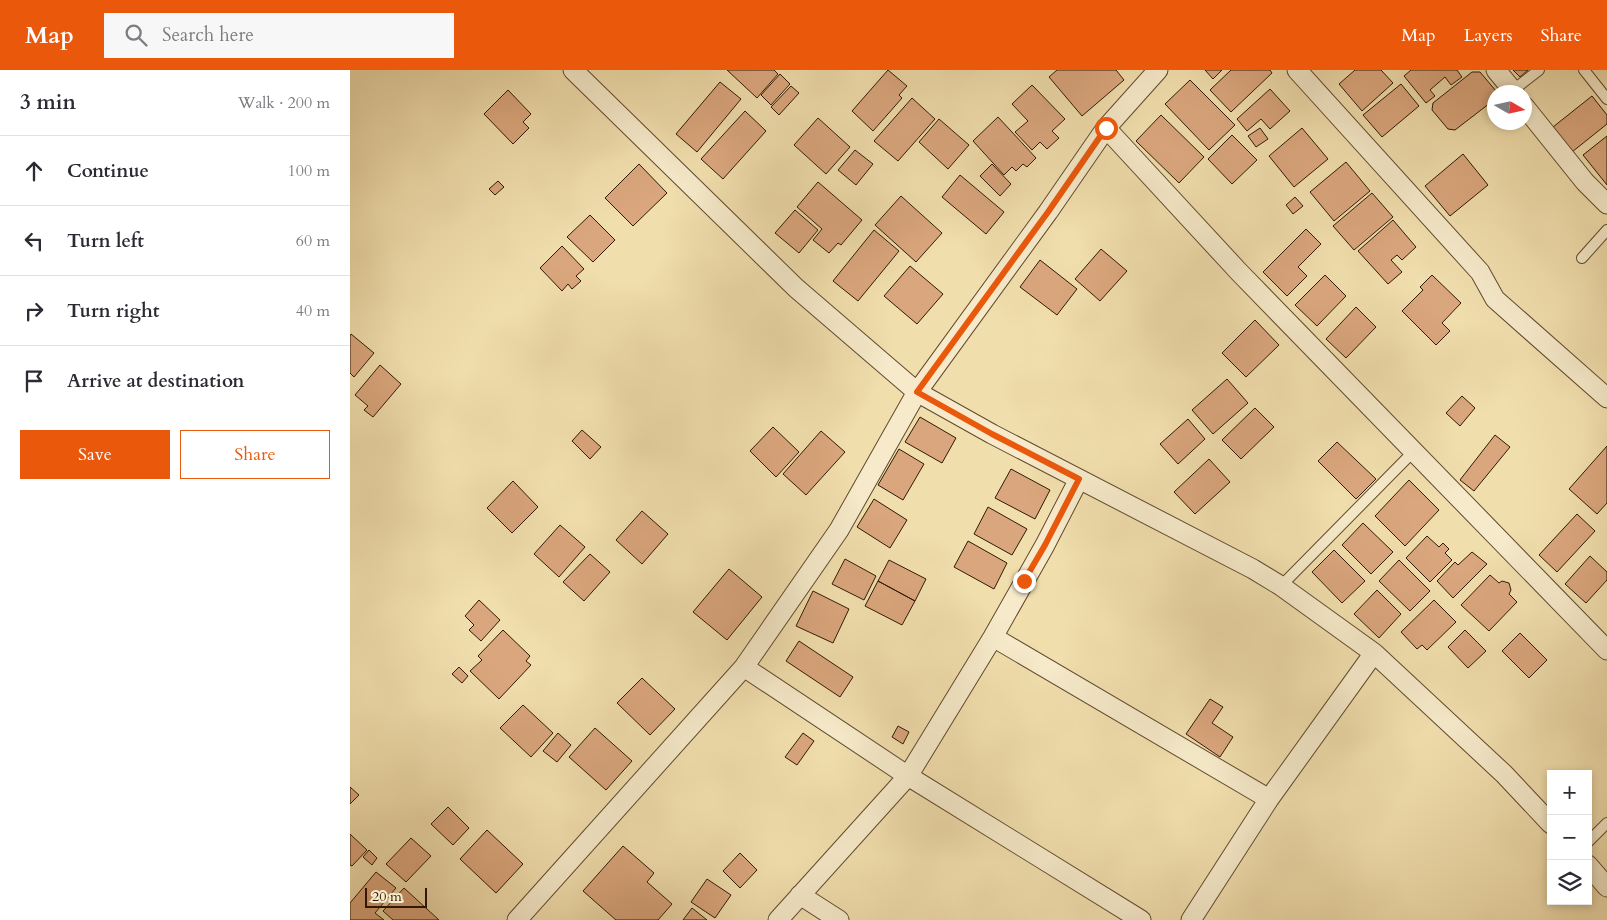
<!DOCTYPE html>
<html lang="en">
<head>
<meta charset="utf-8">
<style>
	body { margin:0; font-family:Cardo,serif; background:#f7f7f7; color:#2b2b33 }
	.controls { position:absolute; right:15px; bottom:15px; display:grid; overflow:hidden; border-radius:0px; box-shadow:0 2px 8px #0003 }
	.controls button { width:45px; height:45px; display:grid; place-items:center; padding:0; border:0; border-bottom:1px solid #e1e1e2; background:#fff; color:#2b2b33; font:25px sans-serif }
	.compass { position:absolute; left:1137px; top:15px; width:45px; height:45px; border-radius:50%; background:#fff; box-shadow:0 2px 8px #0003; rotate:99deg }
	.scale { position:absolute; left:15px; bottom:12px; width:62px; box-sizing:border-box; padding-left:5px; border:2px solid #311904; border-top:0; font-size:14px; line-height:18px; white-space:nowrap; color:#311904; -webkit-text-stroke:4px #f6eaca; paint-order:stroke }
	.stop { position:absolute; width:15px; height:15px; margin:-11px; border:4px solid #ea580c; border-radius:50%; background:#fff }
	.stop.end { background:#ea580c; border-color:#fff; box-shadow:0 1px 5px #0008 }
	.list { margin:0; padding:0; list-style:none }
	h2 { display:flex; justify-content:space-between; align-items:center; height:65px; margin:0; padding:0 20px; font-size:21px }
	h2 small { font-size:16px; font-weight:400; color:#7c7c81 }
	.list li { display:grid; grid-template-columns:32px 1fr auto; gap:15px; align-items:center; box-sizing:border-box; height:70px; padding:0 20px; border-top:1px solid #e1e1e2 }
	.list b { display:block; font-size:19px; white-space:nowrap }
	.list em { font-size:16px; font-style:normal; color:#7c7c81 }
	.actions { display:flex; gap:10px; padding:15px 20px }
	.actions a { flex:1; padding:11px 0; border:1px solid #ea580c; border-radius:0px; text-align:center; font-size:18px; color:#ea580c }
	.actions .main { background:#ea580c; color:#fff }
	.icon { flex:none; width:28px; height:28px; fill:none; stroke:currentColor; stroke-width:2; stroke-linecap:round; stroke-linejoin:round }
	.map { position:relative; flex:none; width:1257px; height:850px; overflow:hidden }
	header { display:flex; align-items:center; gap:30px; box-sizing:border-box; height:70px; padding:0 25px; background:#ea580c; color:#fff }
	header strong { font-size:24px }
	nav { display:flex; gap:28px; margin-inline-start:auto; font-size:18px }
	.search { width:350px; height:45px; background:#f7f7f7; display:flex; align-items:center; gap:12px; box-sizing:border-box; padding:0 18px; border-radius:0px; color:#7c7c81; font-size:19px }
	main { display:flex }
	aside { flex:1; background:#fff }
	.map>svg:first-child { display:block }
	.building { fill:#daa67d; stroke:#311904 }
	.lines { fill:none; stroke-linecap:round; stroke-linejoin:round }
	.lane-casing { stroke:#614a2e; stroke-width:12 }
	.street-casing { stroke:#614a2e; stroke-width:21 }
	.lane { stroke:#f6eaca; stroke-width:10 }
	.street { stroke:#f6eaca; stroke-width:19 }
	.route { stroke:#ea580c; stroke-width:6 }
</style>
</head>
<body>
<header>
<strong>Map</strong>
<div class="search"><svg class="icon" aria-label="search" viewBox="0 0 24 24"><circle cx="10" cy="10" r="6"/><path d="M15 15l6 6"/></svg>Search here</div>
<nav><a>Map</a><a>Layers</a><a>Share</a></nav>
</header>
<main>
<aside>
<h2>3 min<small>Walk · 200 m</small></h2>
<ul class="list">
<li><svg class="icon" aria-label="ahead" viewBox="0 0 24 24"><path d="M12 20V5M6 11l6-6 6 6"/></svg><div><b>Continue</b></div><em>100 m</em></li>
<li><svg class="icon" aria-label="left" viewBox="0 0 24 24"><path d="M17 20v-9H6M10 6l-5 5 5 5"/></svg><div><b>Turn left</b></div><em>60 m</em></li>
<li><svg class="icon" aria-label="right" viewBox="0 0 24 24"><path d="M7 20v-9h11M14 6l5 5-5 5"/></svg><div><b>Turn right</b></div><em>40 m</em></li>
<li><svg class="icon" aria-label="arrive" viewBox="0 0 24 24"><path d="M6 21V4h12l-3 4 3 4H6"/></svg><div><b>Arrive at destination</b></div></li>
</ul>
<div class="actions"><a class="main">Save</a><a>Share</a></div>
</aside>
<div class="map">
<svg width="1257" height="850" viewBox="0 0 1257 850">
	<rect width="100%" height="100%" fill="#f1dead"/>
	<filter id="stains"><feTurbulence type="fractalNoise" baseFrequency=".004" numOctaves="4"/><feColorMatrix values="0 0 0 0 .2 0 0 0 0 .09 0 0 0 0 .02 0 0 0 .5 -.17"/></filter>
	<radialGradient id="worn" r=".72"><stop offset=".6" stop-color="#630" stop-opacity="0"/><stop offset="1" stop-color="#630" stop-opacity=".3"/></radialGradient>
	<path class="building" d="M377,0h47l4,4 -21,24z
		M538,0l19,16 -8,9 3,3 -29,33 -21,-20z
		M707,0h59l8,10 -42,36 -33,-39z
		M855,0h17l-9,9z
		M881,0h39l2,3 -41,39 -21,-22z
		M1005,0h26l12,13 -31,28 -23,-27z
		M1061,0h46l5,7 -11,8 -6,-8 -15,13 5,6 -9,7 -22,-27z
		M1163,0h15l-8,7z
		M1122,2h8l16,19 -2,1v8l-39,30 -7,-1 -16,-19 1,-7z
		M430,4l10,10 -19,21 -10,-10z
		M840,10l45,45 -26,25 -44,-46z
		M370,12l21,17 -44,53 -21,-18z
		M1051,14l18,22 -37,31 -19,-22z
		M682,15l33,34 -13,12 7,7 -12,11 -7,-7 -8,8 -17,-18 13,-11 -16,-17z
		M441,16l8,7 -20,22 -8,-8z
		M920,19l20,22 -20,18 -9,-10 -14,12 -10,-12z
		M158,20l23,24 -8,8 6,6 -16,16 -29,-30z
		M1242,26l15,19v9l-35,28 -19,-25z
		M562,28l23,21 -37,42 -24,-20z
		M395,41l21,20 -43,48 -22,-20z
		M811,45l43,42 -25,26 -43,-42z
		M648,47l38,41 -9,9 -4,-3 -7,7 -4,-4 -8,8 -31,-34z
		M468,48l32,29 -24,27 -32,-29z
		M589,49l30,26 -21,24 -29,-27z
		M910,58l8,11 -12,8 -8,-11z
		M952,58l26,31 -34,28 -25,-31z
		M882,65l25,25 -25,24 -24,-25z
		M1257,66v49l-24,-30z
		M505,80l18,14 -17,21 -18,-15z
		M1113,84l25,31 -38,31 -25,-30z
		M996,92l24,29 -36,30 -24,-29z
		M289,94l28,29 -34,33 -28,-28z
		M642,94l19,20 -11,12 -20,-20z
		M610,105l44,37 -18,22 -44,-37z
		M148,111l6,6 -9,8 -6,-6z
		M468,112l44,38 -21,25 -3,-2 -9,10 -16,-13 9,-11 -25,-22z
		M1022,123l21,24 -39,33 -21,-24z
		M551,126l41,37 -26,29 -41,-37z
		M945,127l8,9 -10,8 -7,-9z
		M445,140l23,20 -19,23 -24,-20z
		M240,145l25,25 -22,22 -26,-25z
		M1043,150l23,27 -14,13 -5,-5 -6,5 11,12 -14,12 -30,-33z
		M956,159l15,15 -23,23 9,9 -20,20 -24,-24z
		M524,160l25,21 -41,50 -25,-20z
		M212,176l22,23 -8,7 5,5 -9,8 -4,-5 -6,7 -22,-23z
		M751,179l26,22 -27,30 -25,-22z
		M690,190l37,29 -20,26 -37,-28z
		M560,196l33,28 -26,30 -33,-28z
		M975,205l21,21 -29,30 -22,-21z
		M1082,205l29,28 -19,20 8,8 -14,14 -34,-34 21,-21 -3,-3z
		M1006,237l20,20 -30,31 -20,-19z
		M905,250l24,25 -33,32 -24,-24z
		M1,264l23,19 -20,24 -4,-4v-37z
		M30,295l21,19 -28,33 -9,-7 4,-4 -13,-11z
		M877,309l21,24 -35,31 -21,-24z
		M1112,326l13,12 -15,18 -14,-13z
		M905,338l19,19 -33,32 -19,-19z
		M570,347l36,21 -14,25 -37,-21z
		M838,349l17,20 -27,25 -18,-20z
		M423,357l26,25 -23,25 -26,-26z
		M232,360l19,17 -11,12 -18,-18z
		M471,361l24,21 -39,43 -23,-21z
		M1145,365l15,12 -36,44 -14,-11z
		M987,372l39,37 -20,20 -38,-38z
		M1257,376v57l-10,11 -28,-25z
		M549,379l25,15 -21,36 -25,-15z
		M859,389l21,23 -35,32 -21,-22z
		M661,399l39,21 -15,29 -40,-21z
		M1059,410l30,30 -34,36 -30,-30z
		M163,411l25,26 -26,26 -25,-25z
		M524,429l33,21 -17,28 -33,-21z
		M638,437l39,22 -15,26 -38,-21z
		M292,441l26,23 -26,30 -26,-24z
		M1227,444l18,17 -38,41 -18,-17z
		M1013,453l30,29 -22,22 -29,-29z
		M210,455l25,22 -26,30 -25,-23z
		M1077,466l12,11 4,-4 6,6 -4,4 7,7 -22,22 -24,-24z
		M618,471l39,22 -13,26 -40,-22z
		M984,480l31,31 -23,22 -30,-31z
		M1122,482l15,12 -34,34 -16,-17 18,-19 3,3z
		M240,484l20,18 -26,29 -21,-19z
		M1240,486l17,16v8l-21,23 -21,-19z
		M495,489l31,17 -12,24 -32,-16z
		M539,490l37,19 -11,22 -37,-20z
		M1049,490l31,31 -20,20 -31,-30z
		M379,499l33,28 -35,43 -34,-28z
		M1140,505l9,8 3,-2 7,2 2,7 -2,4 8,8 -28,29 -28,-26z
		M528,511l37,20 -13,24 -37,-19z
		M1027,520l24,24 -22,24 -25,-24z
		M463,521l36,18 -16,34 -37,-17z
		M129,530l21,20 -19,21 -12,-11 5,-5 -9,-9z
		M1084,530l22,22 -29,28 -5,-5 -5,4 -16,-17z
		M153,560l27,26 -4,5 5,4 -32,34 -29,-28 12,-11 -4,-4z
		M1115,560l21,21 -18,17 -20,-21z
		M1170,563l27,27 -18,18 -27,-27z
		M449,571l54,36 -13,20 -54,-36z
		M109,597l9,9 -6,7 -10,-9z
		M292,608l33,31 -25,26 -33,-32z
		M860,629l13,8 -11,16 21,14 -13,20 -34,-23z
		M173,635l30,28 -22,24 -31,-29z
		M548,656l11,6 -6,12 -11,-7z
		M245,658l37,33 -26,29 -37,-33z
		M208,663l13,12 -14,17 -14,-11z
		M453,663l11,8 -17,24 -12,-8z
		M0,717l9,8 -9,9z
		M98,737l21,21 -16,17 -22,-21z
		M137,760l36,34 -27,29 -36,-34z
		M0,764l17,16 -15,16 -2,-1z
		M61,768l20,18 -25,26 -20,-18z
		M273,776l31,27 -7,9 25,22 -14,16h-42l-33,-29z
		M19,780l8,8 -5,7 -9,-8z
		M390,783l17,17 -17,18 -17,-17z
		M26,802l20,16 -21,25 9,7h-34v-17z
		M357,809l24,16 -16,23 -24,-16z
		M54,818l35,32h-46l-10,-9z
		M342,838l15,12h-24z"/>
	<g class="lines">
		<defs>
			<path id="lane" d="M1234,0l23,29
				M1162,21l27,-21
				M1232,188l25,-28
				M931,516l133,-135
				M1238,772l19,-19"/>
			<path id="street" d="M223,0l223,218 121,104 75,42 261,135 28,17 93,67 130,121 47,50
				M947,0l183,202 15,27 112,99
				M1146,0l18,22
				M1174,36l61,76 22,22
				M756,58l133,144 368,378
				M643,567l276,162
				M394,597l164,109 233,144
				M1238,795l19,22
				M450,825l39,25
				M167,850l227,-253 95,-137 78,-138 131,-180 58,-84 52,-58
				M428,850l130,-144 85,-139 52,-92 34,-66
				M841,850l78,-121 105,-146"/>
		</defs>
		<use href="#lane" class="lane-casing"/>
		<use href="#street" class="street-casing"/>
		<use href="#lane" class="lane"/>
		<use href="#street" class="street"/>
	</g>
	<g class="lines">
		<path class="route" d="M674,511l21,-36 34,-66 -87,-45 -75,-42 131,-180 58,-84"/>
	</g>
	<rect width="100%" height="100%" filter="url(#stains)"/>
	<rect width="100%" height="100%" fill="url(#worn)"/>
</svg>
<div class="controls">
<button>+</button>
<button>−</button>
<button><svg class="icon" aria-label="layers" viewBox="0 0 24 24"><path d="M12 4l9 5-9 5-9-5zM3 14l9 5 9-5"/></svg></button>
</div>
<svg class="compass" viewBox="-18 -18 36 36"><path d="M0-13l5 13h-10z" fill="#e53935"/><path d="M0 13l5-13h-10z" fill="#7c7c81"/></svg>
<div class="scale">20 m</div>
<div class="stop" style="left:756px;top:58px"></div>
<div class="stop end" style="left:674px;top:511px"></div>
</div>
</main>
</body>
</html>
